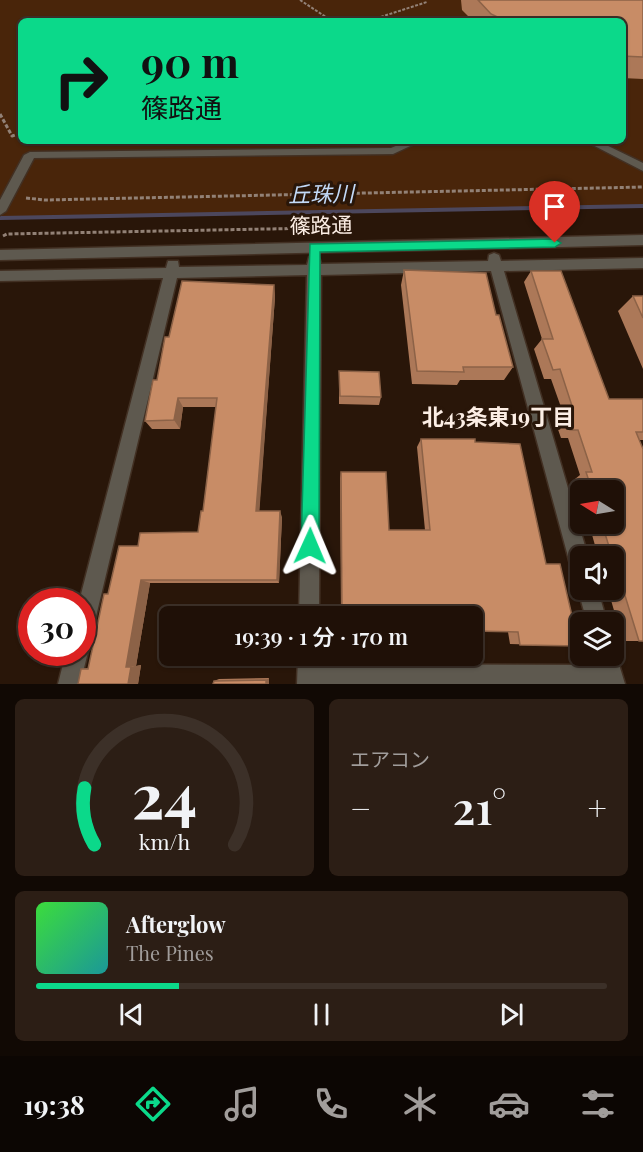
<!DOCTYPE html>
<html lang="ja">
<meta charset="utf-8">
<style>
body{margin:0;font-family:"Playfair Display","Noto Sans JP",serif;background:#2c1e15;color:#f1f3f6;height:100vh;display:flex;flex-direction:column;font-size:22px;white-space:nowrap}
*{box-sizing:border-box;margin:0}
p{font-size:20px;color:#a19d9b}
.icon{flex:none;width:33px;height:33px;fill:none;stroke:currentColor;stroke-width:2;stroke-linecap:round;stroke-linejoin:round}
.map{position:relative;height:684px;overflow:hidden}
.side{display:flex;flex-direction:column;gap:15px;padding:15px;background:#110904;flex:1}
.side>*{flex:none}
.top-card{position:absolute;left:18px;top:18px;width:608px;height:126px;border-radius:9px;box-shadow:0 2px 4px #0004,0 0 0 2px #3c3028;background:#0bd98a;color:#111;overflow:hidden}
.needle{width:39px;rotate:281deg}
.tools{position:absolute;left:570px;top:480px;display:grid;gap:12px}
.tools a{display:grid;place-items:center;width:54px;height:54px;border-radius:9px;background:#1f1007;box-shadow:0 2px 4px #0004,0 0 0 2px #3c3028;font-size:30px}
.speed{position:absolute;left:18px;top:588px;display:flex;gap:12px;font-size:30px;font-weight:700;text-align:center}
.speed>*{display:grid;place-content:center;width:78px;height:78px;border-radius:50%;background:#1f1007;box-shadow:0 2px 4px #0004,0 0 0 2px #3c3028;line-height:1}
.speed .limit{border:9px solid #d22;background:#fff;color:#111}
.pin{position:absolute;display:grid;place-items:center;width:51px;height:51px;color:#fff;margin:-62px -26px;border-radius:50% 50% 50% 0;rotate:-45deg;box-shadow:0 0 6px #0007}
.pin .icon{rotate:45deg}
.me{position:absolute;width:66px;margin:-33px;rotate:1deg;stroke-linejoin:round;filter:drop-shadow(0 0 4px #0008)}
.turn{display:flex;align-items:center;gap:21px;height:126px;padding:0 24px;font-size:27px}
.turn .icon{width:78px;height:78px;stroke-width:2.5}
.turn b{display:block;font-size:42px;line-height:51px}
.big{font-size:45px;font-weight:600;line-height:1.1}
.side .card{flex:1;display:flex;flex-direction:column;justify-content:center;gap:9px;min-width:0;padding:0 21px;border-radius:9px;background:#2c1e15}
.side .dial{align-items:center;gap:0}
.dial svg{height:156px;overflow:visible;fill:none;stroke:#3c3028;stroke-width:7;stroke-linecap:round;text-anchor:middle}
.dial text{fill:#f1f3f6;stroke:none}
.song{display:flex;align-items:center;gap:18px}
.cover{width:72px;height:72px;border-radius:9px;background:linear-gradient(135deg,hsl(120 70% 55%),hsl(180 70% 35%))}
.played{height:6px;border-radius:3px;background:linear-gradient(90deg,#0bd98a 25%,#3c3028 25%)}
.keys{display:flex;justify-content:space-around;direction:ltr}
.heat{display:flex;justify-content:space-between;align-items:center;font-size:33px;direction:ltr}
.side .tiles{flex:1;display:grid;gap:15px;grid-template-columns:1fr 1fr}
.card:last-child{grid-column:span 2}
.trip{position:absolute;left:159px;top:606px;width:324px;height:60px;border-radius:9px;background:#1f1007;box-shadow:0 2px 4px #0004,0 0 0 2px #3c3028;font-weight:600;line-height:60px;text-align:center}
.menu{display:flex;height:96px;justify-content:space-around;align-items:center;background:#0c0603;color:#a19d9b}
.menu .icon{width:42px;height:42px}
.menu .active{color:#0bd98a}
.menu b{font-size:27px;color:#f1f3f6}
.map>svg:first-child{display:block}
.green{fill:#49250a;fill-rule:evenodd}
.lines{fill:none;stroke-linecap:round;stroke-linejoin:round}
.stream{fill:#4c475d;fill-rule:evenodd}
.minor-casing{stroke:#423023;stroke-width:3}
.path-far1{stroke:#928176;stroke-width:2;stroke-dasharray:3 1.5;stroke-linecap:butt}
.path{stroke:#928176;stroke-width:3;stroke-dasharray:4 2;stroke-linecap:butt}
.minor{fill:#5e594f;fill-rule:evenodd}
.wall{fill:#ac7858}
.shaded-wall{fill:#8c6247}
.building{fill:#c88c66;stroke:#8c6247;stroke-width:1.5}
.route{fill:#0bd98a;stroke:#078d5a;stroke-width:1.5}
.labels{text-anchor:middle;stroke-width:6;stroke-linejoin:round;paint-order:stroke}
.street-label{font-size:21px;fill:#fceee5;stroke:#291609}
.water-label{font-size:22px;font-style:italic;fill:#c3daf8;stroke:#291609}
.neighbourhood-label{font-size:22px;font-weight:bold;fill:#fceee5;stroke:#291609}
</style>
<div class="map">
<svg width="643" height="684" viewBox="0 0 643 684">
<rect width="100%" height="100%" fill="#291609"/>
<path class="green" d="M 0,0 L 643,0 L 643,206 L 0,218 ZM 21,21 L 622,21 L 622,141 L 21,141 Z"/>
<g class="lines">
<path class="stream" d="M 643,204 L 643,208 L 0,220 L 0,216 Z"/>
<g class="minor-casing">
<path id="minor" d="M 407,141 L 421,141 L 393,154 L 34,158 L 6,211 L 0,215 L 0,200 L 24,155 L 30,152 L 391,148 Z
M 585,141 L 598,141 L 643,163 L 643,171 Z
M 643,235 L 643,245 L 0,260 L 0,250 Z
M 494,253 L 499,255 L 501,261 L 643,258 L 643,268 L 504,271 L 588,556 L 580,556 L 580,574 L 573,571 L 570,564 L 491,271 L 321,275 L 319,616 L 299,616 L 307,275 L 177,278 L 93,629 L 89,636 L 82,639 L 82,602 L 79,602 L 163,278 L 0,281 L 0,271 L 166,268 L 168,261 L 178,261 L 179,267 L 307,265 L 309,257 L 319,257 L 321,264 L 488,261 L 489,255 Z
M 580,584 L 580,590 L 598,590 L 607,622 L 587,622 L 578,590 Z
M 82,643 L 88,652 L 80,684 L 58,684 L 66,652 L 82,652 Z
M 614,648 L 625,684 L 297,684 L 298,656 L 320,656 L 320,664 L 598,665 L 595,656 L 614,656 Z"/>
</g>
<path class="path-far1" d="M 300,0 L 332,21
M 368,21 L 427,2"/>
<path class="path" d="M 0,114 L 12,136 L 21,133
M 26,198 L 45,200 L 643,187
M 3,236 L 7,234 L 318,228"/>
<use href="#minor" class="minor"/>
</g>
<path class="wall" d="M 461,0 L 643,0 L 643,79 L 622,78 L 622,21 L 473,21 L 462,10 Z
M 404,270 L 496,315 L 513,367 L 504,380 L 460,380 L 457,385 L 412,384 L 401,285 Z
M 531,271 L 609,399 L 643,399 L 643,440 L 639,440 L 643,641 L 623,641 L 608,590 L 614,590 L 614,556 L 598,556 L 589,524 L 614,524 L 614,490 L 580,490 L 580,496 L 575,479 L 580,475 L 568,438 L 561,438 L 554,418 L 562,410 L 551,379 L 544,379 L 534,349 L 542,339 L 524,282 Z
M 274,285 L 275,297 L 259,511 L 282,517 L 279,583 L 150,583 L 136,666 L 141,665 L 138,684 L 78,684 L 81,669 L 88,668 L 108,594 L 138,546 L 198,532 L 203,511 L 216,407 L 183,407 L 180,429 L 152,429 L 145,421 L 157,380 Z
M 633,296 L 643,296 L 643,369 L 618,311 Z
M 339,371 L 381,397 L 379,405 L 339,404 Z
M 421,439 L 475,442 L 546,564 L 579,646 L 510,644 L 508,632 L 472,631 L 472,616 L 341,616 L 340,478 L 341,472 L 389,530 L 425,530 L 417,447 Z
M 269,678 L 269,684 L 214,681 L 219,679 Z"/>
<path class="shaded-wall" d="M 274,285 L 275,297 L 259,517 L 256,511 Z
M 178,398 L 183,407 L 180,429 L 174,420 Z
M 280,511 L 282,517 L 279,583 L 277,580 Z
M 141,580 L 150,583 L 136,666 L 126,667 Z
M 141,665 L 138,684 L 128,684 L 131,667 Z
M 269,678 L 269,684 L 266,684 L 266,680 Z"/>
<path class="building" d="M 478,0 L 643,0 L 643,57 L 622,56 L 622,21 L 506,21 L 491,14 Z
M 404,270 L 486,273 L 496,315 L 499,315 L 513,367 L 463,367 L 464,372 L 417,371 Z
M 531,271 L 561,271 L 609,399 L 643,399 L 643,432 L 636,432 L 643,449 L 643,641 L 639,641 L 614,560 L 614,556 L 612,556 L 602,524 L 614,524 L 614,490 L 592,490 L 586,472 L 592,472 L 578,430 L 570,430 L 563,409 L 573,409 L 560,369 L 553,370 L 542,339 L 553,339 Z
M 182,281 L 274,285 L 256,511 L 280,511 L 277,580 L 141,580 L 126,667 L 131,667 L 128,684 L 78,684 L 81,669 L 88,669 L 104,594 L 108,594 L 119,546 L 138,546 L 140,533 L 198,532 L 201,511 L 203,511 L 217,398 L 178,398 L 174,420 L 145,421 L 153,380 L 157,380 L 165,337 L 169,337 Z
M 633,296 L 643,296 L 643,318 Z
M 339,371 L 379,372 L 381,397 L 340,396 Z
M 421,439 L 475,439 L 475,442 L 520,444 L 546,564 L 560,564 L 579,646 L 520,645 L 518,632 L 472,631 L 472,616 L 342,616 L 341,472 L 386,472 L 389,530 L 430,530 Z
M 266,680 L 266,684 L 213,684 L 214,681 Z"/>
<path class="route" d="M 555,239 L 561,243 L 555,247 L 320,252 L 319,546 L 316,552 L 310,554 L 304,552 L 301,546 L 310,244 Z"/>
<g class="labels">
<g class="street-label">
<text transform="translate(321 226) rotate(-1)" y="7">篠路通</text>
</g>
<g class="water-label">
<text transform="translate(321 194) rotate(-1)" y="8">丘珠川</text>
</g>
<g class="neighbourhood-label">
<text x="498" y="425">北43条東19丁目</text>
</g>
</g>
</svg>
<div class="tools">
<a><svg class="needle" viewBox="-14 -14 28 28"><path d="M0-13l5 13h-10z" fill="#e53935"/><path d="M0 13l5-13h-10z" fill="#a19d9b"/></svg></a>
<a><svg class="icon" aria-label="sound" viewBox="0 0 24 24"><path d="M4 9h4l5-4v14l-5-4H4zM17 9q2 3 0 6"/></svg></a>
<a><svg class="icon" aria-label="layers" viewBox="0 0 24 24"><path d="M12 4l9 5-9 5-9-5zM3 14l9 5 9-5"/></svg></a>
</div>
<div class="speed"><div class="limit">30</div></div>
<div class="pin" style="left:555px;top:243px;background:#d93025"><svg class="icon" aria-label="arrive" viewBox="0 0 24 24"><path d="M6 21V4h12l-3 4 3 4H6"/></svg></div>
<svg class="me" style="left:310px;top:546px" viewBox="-20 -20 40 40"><path d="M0-17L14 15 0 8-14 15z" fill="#0bd98a" stroke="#fff" stroke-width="4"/></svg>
<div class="trip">19:39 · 1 分 · 170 m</div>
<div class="top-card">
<div class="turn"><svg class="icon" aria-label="right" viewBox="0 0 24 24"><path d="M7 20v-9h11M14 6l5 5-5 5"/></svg><div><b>90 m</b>篠路通</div></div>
</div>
</div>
<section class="side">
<div class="tiles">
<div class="card dial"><svg viewBox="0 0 100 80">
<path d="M14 69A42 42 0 1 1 86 69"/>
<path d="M14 69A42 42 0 0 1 9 40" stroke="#0bd98a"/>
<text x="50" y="56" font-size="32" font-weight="700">24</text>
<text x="50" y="72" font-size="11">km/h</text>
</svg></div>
<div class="card"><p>エアコン</p>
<div class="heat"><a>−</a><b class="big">21°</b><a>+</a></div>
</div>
<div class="card">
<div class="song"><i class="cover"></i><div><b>Afterglow</b><p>The Pines</p></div></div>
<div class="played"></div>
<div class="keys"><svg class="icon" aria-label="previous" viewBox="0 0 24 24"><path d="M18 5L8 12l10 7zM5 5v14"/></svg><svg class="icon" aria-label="pause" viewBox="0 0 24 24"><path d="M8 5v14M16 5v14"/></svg><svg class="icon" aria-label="next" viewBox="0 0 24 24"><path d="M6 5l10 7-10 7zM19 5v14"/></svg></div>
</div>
</div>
</section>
<nav class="menu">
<b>19:38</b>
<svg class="icon active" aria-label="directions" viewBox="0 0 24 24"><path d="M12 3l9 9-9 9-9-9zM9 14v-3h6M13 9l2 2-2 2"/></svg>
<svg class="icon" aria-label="music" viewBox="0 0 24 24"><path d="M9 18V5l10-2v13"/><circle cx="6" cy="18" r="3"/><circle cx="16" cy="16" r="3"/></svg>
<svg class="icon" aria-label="phone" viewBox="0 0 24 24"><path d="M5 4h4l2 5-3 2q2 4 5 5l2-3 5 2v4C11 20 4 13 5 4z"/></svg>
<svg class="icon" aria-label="climate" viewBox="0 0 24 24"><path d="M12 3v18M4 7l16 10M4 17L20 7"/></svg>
<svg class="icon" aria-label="car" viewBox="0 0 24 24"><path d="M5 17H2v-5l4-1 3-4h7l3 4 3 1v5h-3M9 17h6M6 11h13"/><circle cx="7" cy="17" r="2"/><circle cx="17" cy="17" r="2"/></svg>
<svg class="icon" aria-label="filters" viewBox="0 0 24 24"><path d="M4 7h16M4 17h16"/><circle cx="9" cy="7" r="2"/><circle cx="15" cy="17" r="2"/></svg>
</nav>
